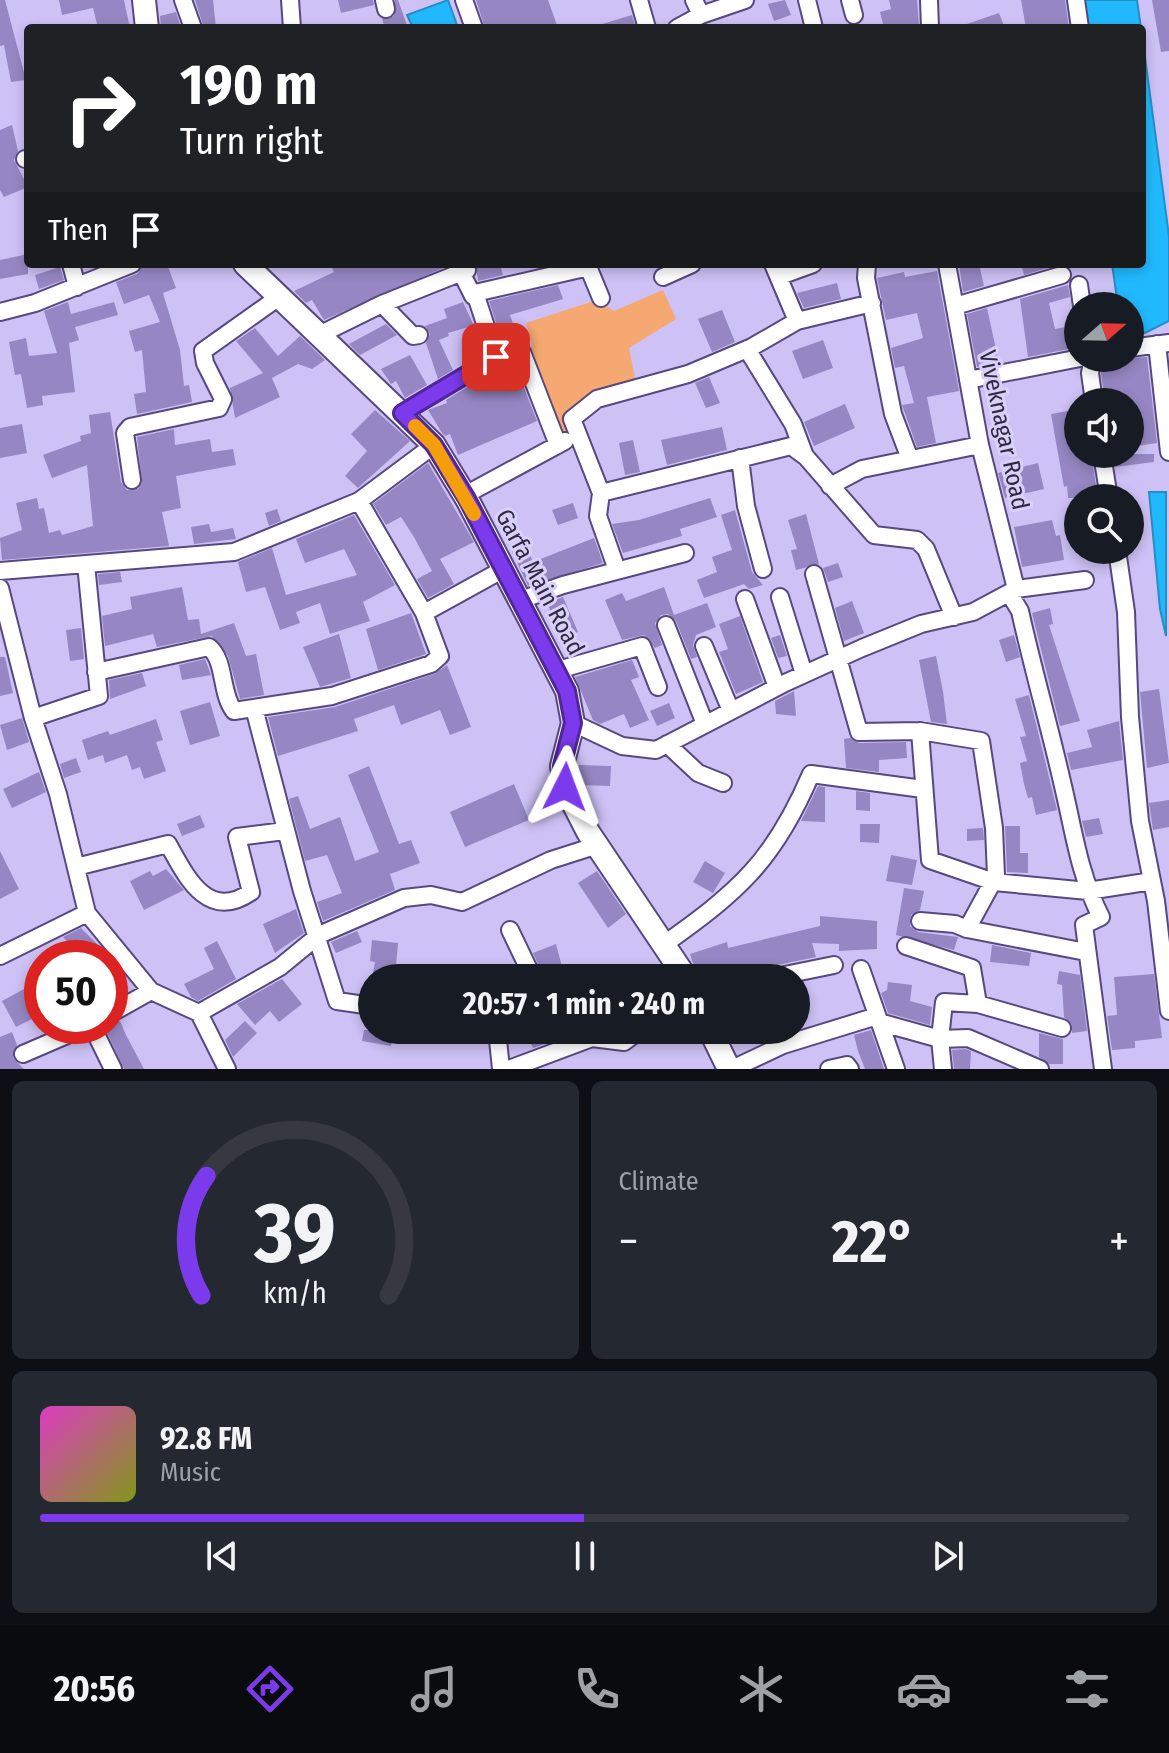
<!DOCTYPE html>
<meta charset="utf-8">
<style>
body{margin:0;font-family:"Fira Sans Condensed",sans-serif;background:#242831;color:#f1f3f6;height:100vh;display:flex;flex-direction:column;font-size:30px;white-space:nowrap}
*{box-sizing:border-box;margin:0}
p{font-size:26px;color:#9ea1a6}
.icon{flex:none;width:44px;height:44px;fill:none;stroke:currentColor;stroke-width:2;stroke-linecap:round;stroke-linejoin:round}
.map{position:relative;height:1069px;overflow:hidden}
.panel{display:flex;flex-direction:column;gap:12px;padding:12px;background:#0d0f14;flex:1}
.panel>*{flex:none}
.guide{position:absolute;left:24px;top:24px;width:1122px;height:244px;border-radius:8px;box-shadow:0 4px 12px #0003;background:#202124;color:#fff;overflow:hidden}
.needle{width:52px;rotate:70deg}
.fabs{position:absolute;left:1064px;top:292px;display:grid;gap:16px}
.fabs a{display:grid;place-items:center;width:80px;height:80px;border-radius:50%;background:#171b24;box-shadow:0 4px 12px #0003;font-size:40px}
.speed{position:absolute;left:24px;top:940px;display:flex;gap:16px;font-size:40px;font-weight:700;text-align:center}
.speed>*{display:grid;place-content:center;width:104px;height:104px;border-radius:50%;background:#171b24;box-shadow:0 4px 12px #0003;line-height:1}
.speed .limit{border:12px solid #d22;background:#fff;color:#111}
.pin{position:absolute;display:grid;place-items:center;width:68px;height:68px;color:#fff;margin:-34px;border-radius:16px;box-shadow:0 4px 12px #0006}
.me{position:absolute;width:88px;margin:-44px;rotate:3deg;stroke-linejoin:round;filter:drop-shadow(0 0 6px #0008)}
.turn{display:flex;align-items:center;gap:28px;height:168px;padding:0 24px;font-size:36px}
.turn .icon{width:104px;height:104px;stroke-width:2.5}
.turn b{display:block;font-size:56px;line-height:68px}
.then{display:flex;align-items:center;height:76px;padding:0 24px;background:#0003;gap:16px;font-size:30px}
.big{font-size:60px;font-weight:700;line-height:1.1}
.panel .card{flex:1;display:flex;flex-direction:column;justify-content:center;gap:12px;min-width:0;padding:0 28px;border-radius:12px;background:#242831}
.panel .dial{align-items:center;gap:0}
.dial svg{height:208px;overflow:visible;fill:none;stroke:#363941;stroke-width:7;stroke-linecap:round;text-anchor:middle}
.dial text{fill:#f1f3f6;stroke:none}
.song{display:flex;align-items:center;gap:24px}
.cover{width:96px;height:96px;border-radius:12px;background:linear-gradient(135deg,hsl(310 70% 55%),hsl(70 70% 35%))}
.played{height:8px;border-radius:4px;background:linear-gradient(90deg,#7c3aed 50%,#363941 50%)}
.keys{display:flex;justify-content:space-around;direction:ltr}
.heat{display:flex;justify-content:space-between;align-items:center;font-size:44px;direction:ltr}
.panel .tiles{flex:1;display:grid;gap:12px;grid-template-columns:1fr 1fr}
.card:last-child{grid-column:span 2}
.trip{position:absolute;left:358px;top:964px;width:452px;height:80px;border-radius:40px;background:#171b24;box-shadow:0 4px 12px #0003;font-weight:700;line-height:80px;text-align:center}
.tab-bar{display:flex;height:128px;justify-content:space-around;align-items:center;background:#090b0e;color:#9ea1a6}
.tab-bar .icon{width:56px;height:56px}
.tab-bar .selected{color:#7c3aed}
.tab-bar b{font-size:36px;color:#f1f3f6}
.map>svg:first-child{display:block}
.green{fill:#f5a872}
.water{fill:#21b9fd;stroke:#258ec5;stroke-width:2}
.building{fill:#9687c4}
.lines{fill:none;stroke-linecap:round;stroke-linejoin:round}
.street-casing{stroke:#584880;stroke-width:20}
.secondary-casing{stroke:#584880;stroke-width:26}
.street{stroke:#fff;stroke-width:16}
.secondary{stroke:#fff;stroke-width:22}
.route-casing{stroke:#51269a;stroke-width:20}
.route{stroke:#7c3aed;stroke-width:14}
.slow{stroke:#f59e0b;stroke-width:14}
.labels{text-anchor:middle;stroke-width:6;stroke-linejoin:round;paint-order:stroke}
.street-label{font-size:24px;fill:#2e2841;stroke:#d9d0f8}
</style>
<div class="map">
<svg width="1169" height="1069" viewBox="0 0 1169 1069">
<rect width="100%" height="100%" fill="#cdc1f5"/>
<path class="green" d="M 663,290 L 676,319 L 629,348 L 636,383 L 595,397 L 574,432 L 561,439 L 527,355 L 532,345 L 526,323 L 597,300 L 614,311 Z"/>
<path class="water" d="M 448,0 L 458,28 L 413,28 L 407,15 Z
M 1075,0 L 1137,0 L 1141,28 L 1078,28 Z
M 1142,35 L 1169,236 L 1169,321 L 1143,334 L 1130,334 L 1130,306 L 1118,306 L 1112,264 L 1142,264 Z
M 1149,492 L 1166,492 L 1166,636 L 1160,609 Z"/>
<path class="building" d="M 0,0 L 5,0 L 26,80 L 11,82 L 4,45 L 0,46 Z
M 59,0 L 124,0 L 130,28 L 98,28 L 93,8 L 62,15 Z
M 195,0 L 213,0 L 216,28 L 204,28 Z
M 338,0 L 373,0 L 374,5 L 341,13 Z
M 395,0 L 398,0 L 408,28 L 385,28 L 382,19 L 394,16 Z
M 476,0 L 548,0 L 558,28 L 485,28 Z
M 785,0 L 791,15 L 774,21 L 768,4 Z
M 889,0 L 917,0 L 919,25 L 884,28 L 880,12 L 891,9 Z
M 1021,0 L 1065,0 L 1069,28 L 1026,28 Z
M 1152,0 L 1169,0 L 1169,51 L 1161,52 Z
M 176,12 L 181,28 L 161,28 L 160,16 Z
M 999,13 L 1005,28 L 962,28 L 961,26 Z
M 632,15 L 636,28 L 599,28 L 599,25 Z
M 12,125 L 18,151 L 14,160 L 28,187 L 4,197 L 0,190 L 0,130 Z
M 28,254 L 28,274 L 0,279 L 0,260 Z
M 143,264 L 167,264 L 176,288 L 163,293 L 180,350 L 184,386 L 189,385 L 192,402 L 137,414 L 134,394 L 146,392 L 142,350 L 135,352 L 129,331 L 160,322 L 149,295 L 124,304 L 116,282 L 137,274 Z
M 330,264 L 452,264 L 324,320 L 312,300 L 306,303 L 294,291 L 334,272 Z
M 476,264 L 500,264 L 503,275 L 478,281 Z
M 959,264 L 979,264 L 984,286 L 963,292 Z
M 1021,264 L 1051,264 L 1051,267 L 1024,275 Z
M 60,267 L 64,280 L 39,289 L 35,275 Z
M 937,271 L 959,391 L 927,397 L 936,443 L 917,447 L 902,405 L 914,403 L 904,366 L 895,368 L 891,348 L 923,338 L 917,313 L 886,320 L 877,278 L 904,272 L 905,277 Z
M 837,283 L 841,299 L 804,308 L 797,293 Z
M 558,285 L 563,299 L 510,315 L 519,341 L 503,344 L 489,301 Z
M 1068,285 L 1070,297 L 1049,303 L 1055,329 L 1066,327 L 1069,349 L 1028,357 L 1020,299 Z
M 68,302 L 71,314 L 114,302 L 118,315 L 75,327 L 79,340 L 69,343 L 75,392 L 42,396 L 43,405 L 27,408 L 21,374 L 15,375 L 9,342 L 26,338 L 29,356 L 57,353 L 44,311 Z
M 463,302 L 475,328 L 472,326 L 448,333 L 449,336 L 439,340 L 453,370 L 438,379 L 426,343 L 430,334 L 425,326 L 447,318 L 444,309 Z
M 987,308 L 999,363 L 977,367 L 967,314 Z
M 722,310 L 735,342 L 712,352 L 698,319 Z
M 386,324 L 397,335 L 360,355 L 349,344 Z
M 255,328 L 278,356 L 300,336 L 325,360 L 312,369 L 298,364 L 272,378 L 280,397 L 235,418 L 230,388 L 263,373 L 236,341 Z
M 823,340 L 833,368 L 803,379 L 792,351 Z
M 410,355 L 427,385 L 405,398 L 396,381 L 391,384 L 381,369 Z
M 1147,357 L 1157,443 L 1130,447 L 1130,402 L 1105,402 L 1101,373 L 1104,360 Z
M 515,365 L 537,421 L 458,455 L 450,434 L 445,436 L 442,433 L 428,410 L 447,403 L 446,400 L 500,367 Z
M 709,377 L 720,403 L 706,408 L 695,383 Z
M 845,404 L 855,428 L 814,446 L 804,422 Z
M 1078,409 L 1078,454 L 1091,454 L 1098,498 L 1068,498 L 1067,486 L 1064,487 L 1051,414 Z
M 375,410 L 410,441 L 358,488 L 345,476 L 367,451 L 351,434 Z
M 110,412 L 121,482 L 127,490 L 138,489 L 142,483 L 137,437 L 174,429 L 175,445 L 210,439 L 212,452 L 233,449 L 236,465 L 176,476 L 181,508 L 162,512 L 169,546 L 2,560 L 0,538 L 22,530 L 16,503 L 37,498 L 39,509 L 44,508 L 49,533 L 60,530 L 62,535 L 93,526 L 87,465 L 52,478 L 43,455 L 81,441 L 80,436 L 91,433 L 89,415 Z
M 22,424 L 27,453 L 0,458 L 0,428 Z
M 722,427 L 727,450 L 667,465 L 661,440 Z
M 633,440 L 640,472 L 625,475 L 619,443 Z
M 1113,454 L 1154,454 L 1154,462 L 1115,467 Z
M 428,463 L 474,542 L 440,559 L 454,584 L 428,598 L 417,579 L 432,571 L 414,537 L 401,517 L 386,525 L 373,504 Z
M 1038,463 L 1044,489 L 1005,498 L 998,473 Z
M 710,498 L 717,517 L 680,529 L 682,536 L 623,553 L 612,524 L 639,520 Z
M 573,503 L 578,518 L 558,525 L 552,510 Z
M 277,509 L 281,521 L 269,526 L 265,513 Z
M 735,510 L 752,572 L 763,585 L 749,589 L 744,584 L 704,598 L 697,580 L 717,572 L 712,557 L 732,550 L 721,515 Z
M 806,514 L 819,564 L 796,570 L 791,550 L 797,549 L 788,520 Z
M 354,515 L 395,585 L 363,602 L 370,621 L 330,634 L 320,603 L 296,612 L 300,623 L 280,630 L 265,587 L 246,592 L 238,562 L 272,548 L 286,595 L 357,575 L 344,549 L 305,563 L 296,539 Z
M 1052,520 L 1056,536 L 1060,535 L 1064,560 L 1022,567 L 1014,527 Z
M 209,524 L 211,532 L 233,528 L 236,539 L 194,544 L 191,527 Z
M 594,538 L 603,563 L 528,586 L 509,545 L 524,539 L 533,562 Z
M 838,563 L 843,577 L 828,582 L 823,568 Z
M 120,572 L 122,582 L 99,585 L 98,574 Z
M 182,587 L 188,620 L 199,619 L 201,634 L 234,623 L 246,656 L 256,654 L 264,695 L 240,699 L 228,656 L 212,636 L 157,647 L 153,634 L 105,646 L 102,616 L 132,609 L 130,597 Z
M 664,587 L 674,615 L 707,603 L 716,627 L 696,635 L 693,645 L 697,657 L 691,659 L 676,621 L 668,614 L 661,615 L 655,623 L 662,645 L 655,648 L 644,635 L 622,640 L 605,600 L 622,593 L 626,601 Z
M 563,597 L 578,632 L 563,638 L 547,603 Z
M 852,601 L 864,633 L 844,641 L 835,608 Z
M 1050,608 L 1053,624 L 1049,625 L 1080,721 L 1060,726 L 1032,613 Z
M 411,613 L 426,654 L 378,670 L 366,629 Z
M 740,616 L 763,682 L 736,694 L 719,652 L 728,649 L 719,624 Z
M 81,628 L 84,659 L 70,661 L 66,630 Z
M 339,634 L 351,678 L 320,687 L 303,647 Z
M 780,635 L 787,656 L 778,658 L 771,638 Z
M 1014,635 L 1020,657 L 1006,662 L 999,640 Z
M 936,656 L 943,692 L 947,724 L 931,722 L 919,660 Z
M 0,657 L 5,657 L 13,693 L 0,696 Z
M 205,659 L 211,675 L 182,680 L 179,665 Z
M 632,660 L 639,677 L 631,680 L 649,720 L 630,728 L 624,714 L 600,724 L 593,720 L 575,677 Z
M 447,665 L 471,727 L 450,735 L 440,710 L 401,725 L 394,705 L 354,719 L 358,731 L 278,756 L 268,717 L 335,707 L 434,674 Z
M 142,673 L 146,686 L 110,699 L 109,680 Z
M 1159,689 L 1169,763 L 1147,768 L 1140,692 Z
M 794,691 L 796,716 L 776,714 L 775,701 Z
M 1029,695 L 1057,810 L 1036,815 L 1032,797 L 1028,798 L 1024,784 L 1020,763 L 1027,761 L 1020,737 L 1026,736 L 1015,699 Z
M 210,702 L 220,736 L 190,745 L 180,711 Z
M 669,703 L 675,718 L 657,726 L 650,711 Z
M 22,718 L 29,742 L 7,750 L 0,725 Z
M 156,719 L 163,740 L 156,742 L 166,771 L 144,779 L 140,767 L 132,770 L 127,755 L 105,763 L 103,755 L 88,760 L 82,740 L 108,731 L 110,735 Z
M 1119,721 L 1123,760 L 1071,770 L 1067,753 L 1092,747 L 1087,730 Z
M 850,738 L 859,743 L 906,742 L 907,758 L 879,760 L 879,772 L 846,768 L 844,739 Z
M 76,758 L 81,772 L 64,778 L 60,764 Z
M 579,765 L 611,766 L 610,786 L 580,785 Z
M 369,766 L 399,844 L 411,840 L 420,863 L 390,874 L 395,890 L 323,921 L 317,902 L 342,893 L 327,855 L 305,861 L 289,799 L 298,796 L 310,829 L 340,817 L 355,861 L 379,852 L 348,775 Z
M 39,772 L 46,792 L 12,808 L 3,789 Z
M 514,784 L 529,820 L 465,847 L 450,812 Z
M 818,786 L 825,787 L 825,822 L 801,821 Z
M 856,791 L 870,793 L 870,811 L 856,810 Z
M 1169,800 L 1169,827 L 1153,830 L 1149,803 Z
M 200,815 L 205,827 L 182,836 L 177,824 Z
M 1099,818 L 1103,834 L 1086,837 L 1082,821 Z
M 860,824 L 880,824 L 879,843 L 860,842 Z
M 1005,826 L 1020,826 L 1020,853 L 1028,853 L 1028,873 L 1007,872 Z
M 983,828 L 984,840 L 967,841 L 967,829 Z
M 0,851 L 19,889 L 0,899 Z
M 891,855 L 917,860 L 912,885 L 886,881 Z
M 705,861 L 725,873 L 713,893 L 693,882 Z
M 166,869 L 184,890 L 144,910 L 130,881 L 150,871 L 153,876 Z
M 597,871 L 626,914 L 608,928 L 578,883 Z
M 904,888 L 924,891 L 920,910 L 911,915 L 910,926 L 918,932 L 958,937 L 954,950 L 896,935 Z
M 296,909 L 304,933 L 275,953 L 263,924 Z
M 820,916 L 877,921 L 877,949 L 839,951 L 839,944 L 812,943 L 816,957 L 768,967 L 741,978 L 700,978 L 693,963 L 690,954 L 727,942 L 728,948 L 820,926 Z
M 81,928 L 98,945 L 104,958 L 83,958 L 63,937 Z
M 357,931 L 362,942 L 336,953 L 331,942 Z
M 372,940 L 398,943 L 395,978 L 372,978 L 375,962 L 370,961 Z
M 217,941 L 236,979 L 198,1001 L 191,997 L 184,984 L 214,969 L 204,948 Z
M 556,944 L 565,978 L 544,978 L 533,953 Z
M 992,945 L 1031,953 L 1029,966 L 990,962 Z
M 110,962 L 124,994 L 110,1001 Z
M 1059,971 L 1080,975 L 1087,1031 L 1072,1033 L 1072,1025 L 1064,1017 L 1062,985 L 1057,984 Z
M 1154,974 L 1162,1038 L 1135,1041 L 1135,1048 L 1112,1050 L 1107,1016 L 1117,1015 L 1114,977 Z
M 282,979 L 302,1004 L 279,1022 L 270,1011 L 255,1025 L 237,1004 Z
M 888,982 L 912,985 L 910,1001 L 932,1007 L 930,1025 L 888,1013 L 881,993 L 887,990 Z
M 26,988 L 40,1015 L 16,1027 L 2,1001 Z
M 120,1021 L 126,1035 L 144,1069 L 124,1069 L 104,1026 Z
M 245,1021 L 257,1033 L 233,1057 L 225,1040 Z
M 364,1030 L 394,1030 L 391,1046 L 362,1041 Z
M 525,1030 L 546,1030 L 550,1042 L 533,1048 Z
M 871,1030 L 884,1069 L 865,1069 L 858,1051 L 854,1035 Z
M 12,1032 L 17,1045 L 13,1058 L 24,1069 L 0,1069 L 0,1037 Z
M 1039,1033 L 1063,1039 L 1063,1064 L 1049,1064 L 1039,1057 Z
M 966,1049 L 971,1051 L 970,1069 L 954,1069 L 952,1050 Z"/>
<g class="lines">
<g class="street-casing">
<path id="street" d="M 183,0 L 193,28
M 290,0 L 292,28
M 384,0 L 386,9
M 464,0 L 474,28
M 639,0 L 647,28
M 694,0 L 701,15
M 807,0 L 814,28
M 850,0 L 854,15
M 929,0 L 930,28
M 1076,0 L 1080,28
M 677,28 L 701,15 L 745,0
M 25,159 L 28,159
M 71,264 L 77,287
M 587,264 L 601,298
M 773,264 L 797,321
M 867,264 L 866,278 L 893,414 L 910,459
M 462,274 L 473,296 L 475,293 L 496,357
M 780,276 L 813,264
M 663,277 L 692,264
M 1079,285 L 1082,306
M 475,293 L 589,267
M 382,304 L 413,336 L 419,335
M 955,306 L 1062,275
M 0,312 L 35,303 L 132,264
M 319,335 L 382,304 L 467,270
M 1157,344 L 1169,452
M 1130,348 L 1169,343
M 747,349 L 793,424 L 805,456
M 1093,358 L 1090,373 L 1094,402
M 968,380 L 1080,358
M 402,413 L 496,357 L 522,352 L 558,445
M 1102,454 L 1109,498
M 740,458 L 746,506 L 763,569
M 132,480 L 125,433 L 130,427 L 219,408 L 223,399 L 205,363 L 203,351 L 279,297
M 830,486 L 862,469 L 980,445
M 601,493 L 791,446 L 806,457 L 874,535 L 917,540 L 926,549 L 954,617
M 465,495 L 565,441
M 359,501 L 424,613
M 1117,550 L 1126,612 L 1130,717 L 1140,821 L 1156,901 L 1169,1011
M 86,564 L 234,552 L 359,501 L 434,445
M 617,570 L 598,516 L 601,493 L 572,419 L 597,399 L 688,374 L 752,347 L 797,321 L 872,303
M 0,571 L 86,564 L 99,696 L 33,718
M 814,574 L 859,732 L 920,731 L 981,741 L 994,828 L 996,876 L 967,929 L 1086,952
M 0,588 L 33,718 L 58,794 L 87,913 L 151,991 L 199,1013
M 1016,589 L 1085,580
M 1009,593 L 1020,611 C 1033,670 1050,728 1063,786 C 1074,832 1079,874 1101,917 L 1084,925 L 1103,1069
M 780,597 L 804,674
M 745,599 L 777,687
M 518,601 L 563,585 L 685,553
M 666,625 L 705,724
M 704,646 L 731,711
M 558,670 L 642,646 L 658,687
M 96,672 L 209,647 C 226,661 220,693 234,711 L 332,696 L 431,664 L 440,656 L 424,613 L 502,570
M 254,708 L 302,891 L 337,1001 L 372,1006
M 573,723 L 622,746 L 656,750 L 785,683 L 862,648 L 921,624 L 973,612 L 1016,589 L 980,445 L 947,264
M 920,731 L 930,860 L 994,882 L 1088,891 L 1152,881
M 667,744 L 698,773 L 723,783
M 76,867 L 168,844 C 186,876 207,922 251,892 L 237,837 L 285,831
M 920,921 L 955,924 L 967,929
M 510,930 L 533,978
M 663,945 C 738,892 774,861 811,774 L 923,789
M 906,946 L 972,968 L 978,1004
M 0,956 L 87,913
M 861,969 L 896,1069
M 770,978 L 834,965
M 110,1014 L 151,991
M 879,1022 L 940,1039 L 968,1038 L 1040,1069
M 92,1026 L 113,1069
M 497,1030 L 501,1069
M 557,1030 L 564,1047
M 23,1054 L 88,1026
M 227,1069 L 199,1013 L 280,967 L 319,935 L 404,898 L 431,895 L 462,902 L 551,860 L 598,845
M 509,1069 L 592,1038 L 624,1042 L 640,1030
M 732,1069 L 783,1045 L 877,1016
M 829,1069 L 847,1065 L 850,1069
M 943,1069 L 940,1039 L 944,1002 L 978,1004 L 1062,1028"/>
</g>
<g class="secondary-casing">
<path id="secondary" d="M 144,0 L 147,28
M 245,264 L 434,445 L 467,499 L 567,691 L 573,723 L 562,766 L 565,787 L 588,832 L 686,978
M 710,1030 L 729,1069"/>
</g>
<use href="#street" class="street"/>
<use href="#secondary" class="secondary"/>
</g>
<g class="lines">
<g class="route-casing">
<path id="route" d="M 496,357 L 402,413 L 434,445 L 467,499 L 567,691 L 573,723 L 562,766 L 565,787"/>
</g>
<use href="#route" class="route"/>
<path class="slow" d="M 415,426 L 434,445 L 474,514"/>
</g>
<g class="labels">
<g class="street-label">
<text transform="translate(1004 430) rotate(78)" y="8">Viveknagar Road</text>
<text transform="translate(540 582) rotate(62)" y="8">Garfa Main Road</text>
</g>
</g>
</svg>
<div class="fabs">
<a><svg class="needle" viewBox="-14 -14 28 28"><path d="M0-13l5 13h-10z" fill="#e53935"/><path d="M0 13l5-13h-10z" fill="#9ea1a6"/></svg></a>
<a><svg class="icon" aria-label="sound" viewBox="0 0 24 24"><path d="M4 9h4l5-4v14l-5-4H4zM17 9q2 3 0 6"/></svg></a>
<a><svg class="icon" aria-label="search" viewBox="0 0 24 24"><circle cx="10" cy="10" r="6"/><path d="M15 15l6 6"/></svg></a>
</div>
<div class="speed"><div class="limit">50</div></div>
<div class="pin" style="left:496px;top:357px;background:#d93025"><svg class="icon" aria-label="arrive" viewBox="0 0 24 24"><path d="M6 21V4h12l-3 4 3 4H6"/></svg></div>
<svg class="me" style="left:565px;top:787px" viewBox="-20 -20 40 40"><path d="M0-17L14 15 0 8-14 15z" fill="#7c3aed" stroke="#fff" stroke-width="4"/></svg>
<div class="trip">20:57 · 1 min · 240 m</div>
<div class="guide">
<div class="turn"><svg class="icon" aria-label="right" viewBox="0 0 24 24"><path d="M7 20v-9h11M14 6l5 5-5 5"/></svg><div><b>190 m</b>Turn right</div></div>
<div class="then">Then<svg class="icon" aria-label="arrive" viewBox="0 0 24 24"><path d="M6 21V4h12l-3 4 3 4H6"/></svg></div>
</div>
</div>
<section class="panel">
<div class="tiles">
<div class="card dial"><svg viewBox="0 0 100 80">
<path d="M14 69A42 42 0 1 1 86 69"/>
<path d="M14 69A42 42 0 0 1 16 23" stroke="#7c3aed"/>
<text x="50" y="56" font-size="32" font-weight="700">39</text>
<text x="50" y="72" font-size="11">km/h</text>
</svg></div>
<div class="card"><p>Climate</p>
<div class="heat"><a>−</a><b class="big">22°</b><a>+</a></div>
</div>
<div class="card">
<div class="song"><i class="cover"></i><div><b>92.8 FM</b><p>Music</p></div></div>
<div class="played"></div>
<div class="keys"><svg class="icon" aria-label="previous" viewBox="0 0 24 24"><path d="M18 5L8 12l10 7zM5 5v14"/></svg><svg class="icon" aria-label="pause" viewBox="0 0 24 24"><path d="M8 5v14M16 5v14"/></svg><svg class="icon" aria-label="next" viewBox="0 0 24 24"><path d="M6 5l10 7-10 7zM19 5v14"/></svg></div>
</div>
</div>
</section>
<nav class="tab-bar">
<b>20:56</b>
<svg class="icon selected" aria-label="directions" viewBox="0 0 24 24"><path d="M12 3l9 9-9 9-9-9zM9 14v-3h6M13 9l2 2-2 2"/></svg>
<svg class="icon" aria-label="music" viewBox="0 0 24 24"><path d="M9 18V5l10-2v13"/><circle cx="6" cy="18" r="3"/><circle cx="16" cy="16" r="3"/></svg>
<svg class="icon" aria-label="phone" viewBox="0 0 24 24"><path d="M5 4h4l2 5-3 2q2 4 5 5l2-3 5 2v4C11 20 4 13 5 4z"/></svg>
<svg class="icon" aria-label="climate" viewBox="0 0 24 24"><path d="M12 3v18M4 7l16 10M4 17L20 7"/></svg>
<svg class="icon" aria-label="car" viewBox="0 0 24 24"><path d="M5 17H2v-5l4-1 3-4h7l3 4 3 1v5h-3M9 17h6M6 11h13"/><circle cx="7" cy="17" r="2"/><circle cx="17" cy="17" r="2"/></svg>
<svg class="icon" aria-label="filters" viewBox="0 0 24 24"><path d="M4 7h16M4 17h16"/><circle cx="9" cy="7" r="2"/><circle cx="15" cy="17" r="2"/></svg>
</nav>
